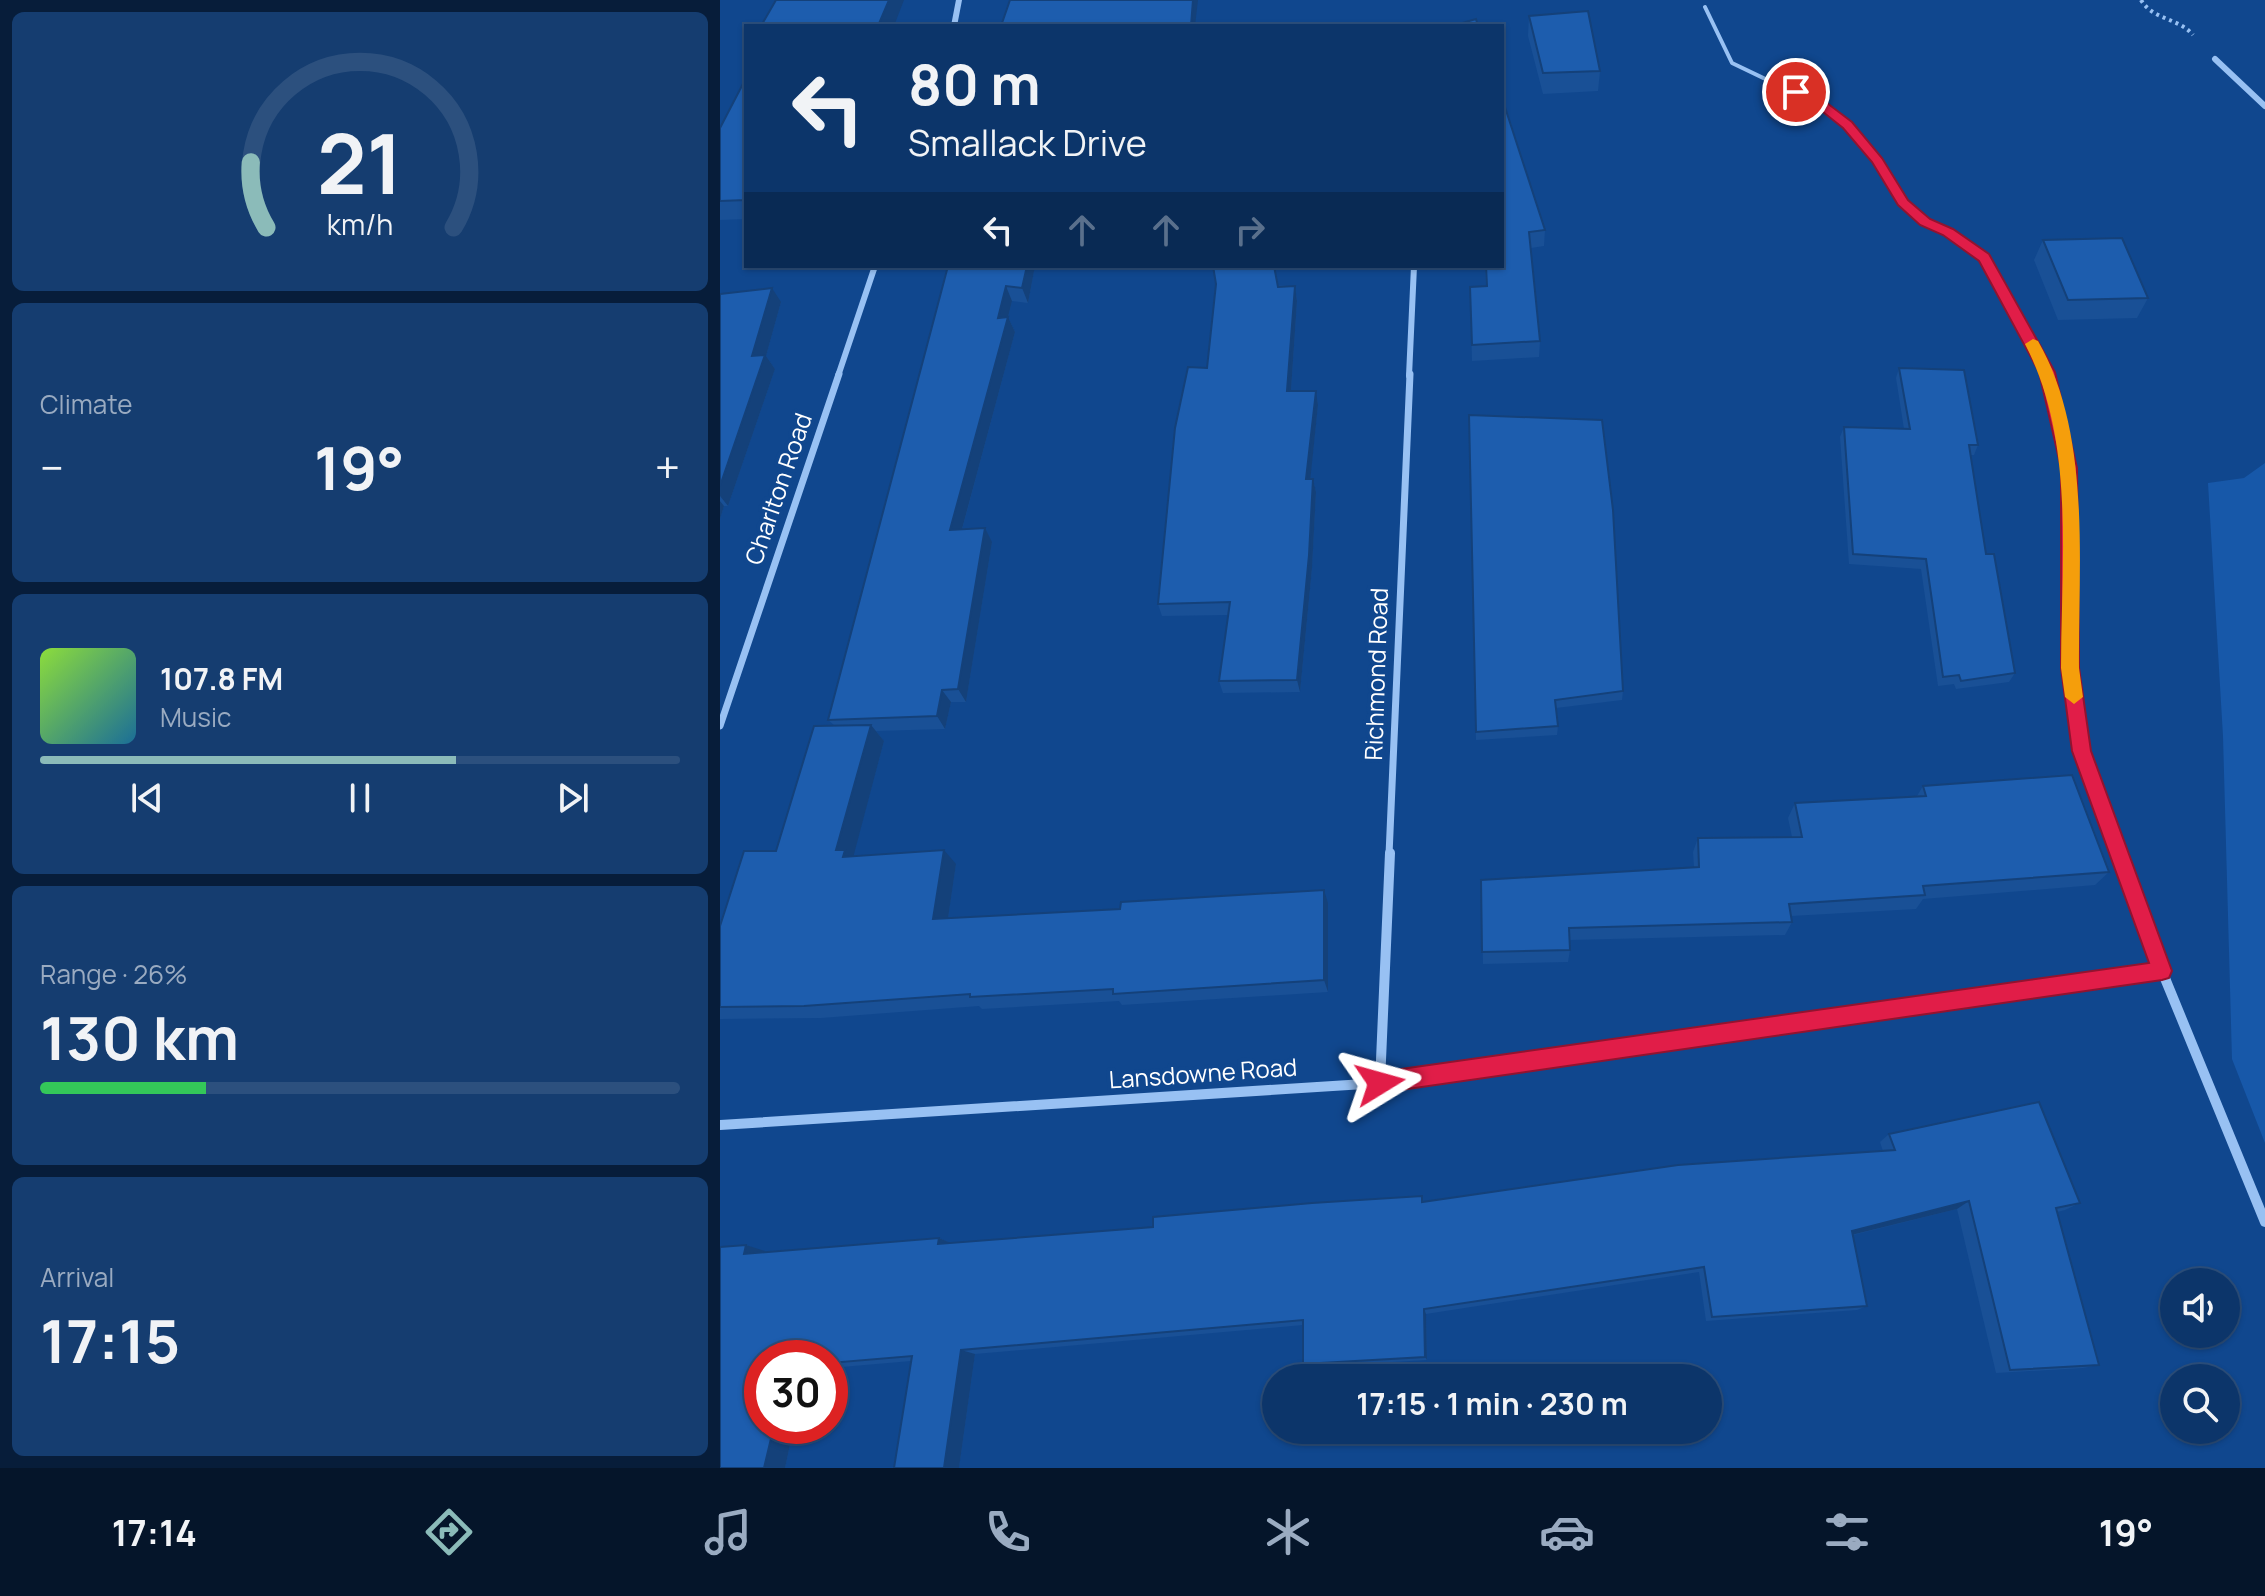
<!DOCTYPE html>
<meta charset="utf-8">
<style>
body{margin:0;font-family:Manrope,sans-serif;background:#153d70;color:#f1f3f6;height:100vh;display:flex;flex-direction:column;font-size:30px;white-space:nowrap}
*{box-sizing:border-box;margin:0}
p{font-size:26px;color:#9aabc1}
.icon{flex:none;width:44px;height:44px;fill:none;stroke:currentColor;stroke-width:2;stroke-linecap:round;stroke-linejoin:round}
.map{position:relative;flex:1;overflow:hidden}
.panel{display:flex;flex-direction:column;gap:12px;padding:12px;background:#071d3a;width:720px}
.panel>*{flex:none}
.guide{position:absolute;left:24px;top:24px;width:760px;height:244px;border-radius:0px;box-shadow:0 2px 6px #0004,0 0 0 2px #2c507e;background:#0c356a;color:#f1f3f6;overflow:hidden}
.tools{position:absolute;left:1440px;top:1268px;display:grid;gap:16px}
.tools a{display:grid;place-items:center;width:80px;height:80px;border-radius:50%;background:#0c356a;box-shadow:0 2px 6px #0004,0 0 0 2px #2c507e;font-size:40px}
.speed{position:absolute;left:24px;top:1340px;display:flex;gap:16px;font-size:40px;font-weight:700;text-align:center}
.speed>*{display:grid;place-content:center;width:104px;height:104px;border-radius:50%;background:#0c356a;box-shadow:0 2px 6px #0004,0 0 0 2px #2c507e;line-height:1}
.speed .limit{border:12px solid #d22;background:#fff;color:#111}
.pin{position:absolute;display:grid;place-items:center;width:68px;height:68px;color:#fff;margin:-34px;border:4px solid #fff;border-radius:50%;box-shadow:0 2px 8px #0007}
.me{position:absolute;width:88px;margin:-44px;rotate:82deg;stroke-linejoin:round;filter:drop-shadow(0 0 6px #0008)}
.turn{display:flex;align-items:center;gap:28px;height:168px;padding:0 32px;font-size:36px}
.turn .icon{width:104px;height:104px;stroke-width:2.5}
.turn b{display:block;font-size:56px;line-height:68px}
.lanes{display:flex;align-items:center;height:76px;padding:0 32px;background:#0003;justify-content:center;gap:40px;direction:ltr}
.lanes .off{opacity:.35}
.big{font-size:60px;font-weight:700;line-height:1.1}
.panel .card{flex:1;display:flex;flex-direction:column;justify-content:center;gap:12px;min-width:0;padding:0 28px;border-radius:12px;background:#153d70}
.panel .dial{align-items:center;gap:0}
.dial svg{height:208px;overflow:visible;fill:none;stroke:#2c507e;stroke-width:7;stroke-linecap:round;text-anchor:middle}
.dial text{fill:#f1f3f6;stroke:none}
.song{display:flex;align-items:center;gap:24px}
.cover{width:96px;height:96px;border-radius:12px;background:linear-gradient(135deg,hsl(90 70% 55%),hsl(200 70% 35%))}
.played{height:8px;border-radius:4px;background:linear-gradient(90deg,#8bbbb9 65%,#2c507e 65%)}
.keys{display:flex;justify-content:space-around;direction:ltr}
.heat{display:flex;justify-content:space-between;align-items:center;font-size:44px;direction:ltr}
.charge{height:12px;border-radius:6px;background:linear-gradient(90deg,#34c759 26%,#2c507e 0)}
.trip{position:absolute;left:542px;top:1364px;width:460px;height:80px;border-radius:40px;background:#0c356a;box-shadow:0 2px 6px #0004,0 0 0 2px #2c507e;font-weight:700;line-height:80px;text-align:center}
.dock{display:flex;height:128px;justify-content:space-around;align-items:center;background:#05152a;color:#9aabc1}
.dock .icon{width:56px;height:56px}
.dock .selected{color:#8bbbb9}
.dock b{font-size:36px;color:#f1f3f6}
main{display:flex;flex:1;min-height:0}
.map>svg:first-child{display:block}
.green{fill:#1758a9}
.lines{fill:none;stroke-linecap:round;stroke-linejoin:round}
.path{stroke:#98c1f3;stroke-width:4;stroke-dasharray:3 4;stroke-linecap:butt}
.service-far1{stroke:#98c1f3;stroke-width:4}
.service{stroke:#98c1f3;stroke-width:6}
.minor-far2{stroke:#98c1f3;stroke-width:6}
.minor-far1{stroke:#98c1f3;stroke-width:7}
.minor{stroke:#98c1f3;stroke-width:10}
.wall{fill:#195096}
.shaded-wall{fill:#14417a}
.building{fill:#1d5dae;stroke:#14417a;stroke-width:2}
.route{fill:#e11d48;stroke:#92132f;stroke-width:2}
.slow{fill:#f59e0b}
.labels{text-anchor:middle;stroke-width:8;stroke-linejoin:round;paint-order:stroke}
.street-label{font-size:24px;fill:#fff;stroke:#10478e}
</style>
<main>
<section class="panel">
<div class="card dial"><svg viewBox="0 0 100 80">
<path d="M14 69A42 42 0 1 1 86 69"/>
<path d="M14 69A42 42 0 0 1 8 44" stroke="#8bbbb9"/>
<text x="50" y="56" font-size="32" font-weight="700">21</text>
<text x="50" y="72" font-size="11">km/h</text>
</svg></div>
<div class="card"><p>Climate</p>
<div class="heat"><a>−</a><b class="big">19°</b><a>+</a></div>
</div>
<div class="card">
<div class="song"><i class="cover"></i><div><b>107.8 FM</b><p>Music</p></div></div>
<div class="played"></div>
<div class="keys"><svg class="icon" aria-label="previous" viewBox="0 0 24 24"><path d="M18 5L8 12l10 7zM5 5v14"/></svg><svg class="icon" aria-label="pause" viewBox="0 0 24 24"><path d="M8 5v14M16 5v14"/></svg><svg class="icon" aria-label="next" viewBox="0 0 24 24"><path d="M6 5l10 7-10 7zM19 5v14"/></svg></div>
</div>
<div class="card"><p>Range · 26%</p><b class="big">130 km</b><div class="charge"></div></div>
<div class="card"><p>Arrival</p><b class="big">17:15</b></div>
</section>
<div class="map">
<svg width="1545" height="1468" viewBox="0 0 1545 1468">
<rect width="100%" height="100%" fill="#10478e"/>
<path class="green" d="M 1545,463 L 1545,1143 L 1512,1059 L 1503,736 L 1488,483 L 1524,478 Z"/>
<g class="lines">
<path class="path" d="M 1421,0 C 1433,20 1459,18 1473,35"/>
<path class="service-far1" d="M 985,7 L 1012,63 L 1102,106 L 1128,125 L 1158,160 L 1183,202 L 1205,222 L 1228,232 L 1264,258 L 1328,376"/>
<path class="service" d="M 1327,374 L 1349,468"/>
<path class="minor-far2" d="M 234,26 L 239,0
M 1495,59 L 1545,106
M 118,376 L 155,266
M 689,376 L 694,266"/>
<path class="minor-far1" d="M 1349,468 L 1350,668 L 1362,751 L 1400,855
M 0,726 L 119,374
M 669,855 L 690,374"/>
<path class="minor" d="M 1399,853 L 1442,971 L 1545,1222
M 660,1083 L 670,853
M 0,1125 L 660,1083 L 1442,971"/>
</g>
<path class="wall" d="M 809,16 L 880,71 L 878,91 L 823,94 L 808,36 Z
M 26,78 L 26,219 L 0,220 L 0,128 Z
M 782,98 L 825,230 L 824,246 L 811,248 L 820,341 L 819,357 L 752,361 L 750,287 L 766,286 L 765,266 L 782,266 Z
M 1323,240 L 1428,298 L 1417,318 L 1338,320 L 1314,260 Z
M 228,266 L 315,266 L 308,303 L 292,301 L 288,317 L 295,332 L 242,530 L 272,542 L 246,702 L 231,702 L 225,729 L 156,731 L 164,741 L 133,856 L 236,864 L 228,918 L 608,903 L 608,992 L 402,1005 L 399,1001 L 262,1009 L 259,1006 L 101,1018 L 0,1019 L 0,926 L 56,851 L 114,725 L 108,720 Z
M 496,284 L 575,286 L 577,301 L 571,391 L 596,391 L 598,405 L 590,479 L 593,479 L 596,492 L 592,568 L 580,692 L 503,693 L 499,681 L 508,615 L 442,616 L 438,604 L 487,368 Z
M 0,294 L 61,302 L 46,356 L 55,369 L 8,506 L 4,506 L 0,519 Z
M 1179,368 L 1258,445 L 1254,455 L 1251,455 L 1266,554 L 1295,673 L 1289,682 L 1236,689 L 1234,684 L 1218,686 L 1201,569 L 1129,564 L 1120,437 L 1124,427 L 1184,429 L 1176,378 Z
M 749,415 L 903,691 L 902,700 L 836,708 L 838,726 L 837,735 L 756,740 Z
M 1203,786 L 1389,872 L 1375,885 L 1203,899 L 1196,909 L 1071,916 L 1072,922 L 1065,935 L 849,940 L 850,950 L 848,962 L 763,964 L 761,880 L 974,867 L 973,852 L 978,838 L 1072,837 L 1068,818 L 1075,803 L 1197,796 Z
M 1169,1134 L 1360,1203 L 1345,1210 L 1337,1212 L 1379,1365 L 1363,1368 L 1276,1373 L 1237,1209 L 1133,1235 L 1147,1306 L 1137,1310 L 986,1321 L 979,1272 L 706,1314 L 707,1360 L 588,1367 L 583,1364 L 583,1325 L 255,1354 L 239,1468 L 174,1468 L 191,1361 L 110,1368 L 110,1358 L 42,1358 L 74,1426 L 65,1468 L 0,1468 L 26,1245 L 45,1252 L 219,1238 L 230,1243 L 433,1227 L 703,1202 L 1163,1151 L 1160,1142 Z"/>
<path class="shaded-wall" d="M 169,0 L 184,0 L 174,26 L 158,26 Z
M 473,0 L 478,0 L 475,26 L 471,26 Z
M 307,266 L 315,266 L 308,303 L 302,288 Z
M 286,286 L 292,301 L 288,317 L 295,332 L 238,544 L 230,530 Z
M 575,286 L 577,301 L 570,405 L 567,391 Z
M 52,288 L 61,302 L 46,356 L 55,369 L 8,506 L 0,496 L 0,486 L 32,356 Z
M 596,391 L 598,405 L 589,492 L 586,479 Z
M 593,479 L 596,492 L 592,568 L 580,692 L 577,680 Z
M 0,501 L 4,506 L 0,519 Z
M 265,528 L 272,542 L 246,702 L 238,689 Z
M 222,690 L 231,702 L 225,729 L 217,716 Z
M 151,725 L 164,741 L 133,858 L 137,871 L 116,850 Z
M 224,850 L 236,864 L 226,932 L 213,919 Z
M 604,890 L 608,903 L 608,992 L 604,980 Z
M 1249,1201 L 1237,1209 L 1123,1237 L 1132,1231 Z
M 219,1238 L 233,1244 L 218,1244 Z
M 26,1245 L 45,1251 L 43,1260 L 24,1254 Z
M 704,1309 L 706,1314 L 707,1360 L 705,1357 Z
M 241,1350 L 255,1354 L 239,1468 L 224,1468 Z
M 54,1426 L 74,1426 L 65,1468 L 44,1468 Z"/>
<path class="building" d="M 56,0 L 169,0 L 158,26 L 41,26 Z
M 290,0 L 473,0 L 471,26 L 281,26 Z
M 868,11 L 880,71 L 823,73 L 809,16 Z
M 756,19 L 758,26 L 732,26 Z
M 26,78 L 26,200 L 0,201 L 0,128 Z
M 782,98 L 825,230 L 809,232 L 820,341 L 752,345 L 750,287 L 767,286 L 766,266 L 782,266 Z
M 1402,238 L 1428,298 L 1348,300 L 1323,240 Z
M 228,266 L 307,266 L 302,288 L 286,286 L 278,318 L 288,317 L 230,530 L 265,528 L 238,689 L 222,690 L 217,716 L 108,720 Z
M 493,266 L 554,266 L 558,287 L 575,286 L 567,391 L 596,391 L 586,479 L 593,479 L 589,555 L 577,680 L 499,681 L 510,602 L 438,604 L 455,428 L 468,367 L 487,368 L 496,284 Z
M 52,288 L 32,356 L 45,355 L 0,486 L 0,294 Z
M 1179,368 L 1244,370 L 1258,445 L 1249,445 L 1266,554 L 1274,554 L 1295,673 L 1241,681 L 1239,675 L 1223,677 L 1206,559 L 1133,554 L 1124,427 L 1190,429 Z
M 749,415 L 882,420 L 893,510 L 903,691 L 835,700 L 838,726 L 756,732 Z
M 151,725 L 116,850 L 125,850 L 123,857 L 224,850 L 213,919 L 400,909 L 401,902 L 604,890 L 604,980 L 393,994 L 393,989 L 250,997 L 250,994 L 84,1006 L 0,1007 L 0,926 L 24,851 L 56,851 L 94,726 Z
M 1352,775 L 1389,872 L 1203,886 L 1205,895 L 1069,904 L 1072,922 L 849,928 L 850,950 L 762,952 L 761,880 L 979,867 L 978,838 L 1082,837 L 1075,803 L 1206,796 L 1203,786 Z
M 1319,1102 L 1360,1203 L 1336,1208 L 1379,1365 L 1290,1370 L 1249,1201 L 1132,1231 L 1147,1306 L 992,1317 L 984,1267 L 704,1309 L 705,1357 L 583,1364 L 583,1320 L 241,1350 L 224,1468 L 174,1468 L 192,1356 L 110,1363 L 110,1358 L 42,1358 L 42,1426 L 54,1426 L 44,1468 L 0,1468 L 0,1247 L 26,1245 L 24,1254 L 219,1238 L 218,1244 L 433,1227 L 433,1217 L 592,1203 L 702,1196 L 702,1202 L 958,1165 L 1175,1150 L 1169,1134 Z"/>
<path class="route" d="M 1071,89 L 1080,89 L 1107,103 L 1132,122 L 1162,158 L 1188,200 L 1210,219 L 1233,229 L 1269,254 L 1335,372 L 1357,468 L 1359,668 L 1371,751 L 1452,971 L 1449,978 L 1442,980 L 660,1093 L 653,1090 L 650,1083 L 653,1075 L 660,1072 L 1429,963 L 1352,751 L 1341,668 L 1341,468 L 1319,372 L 1259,261 L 1223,235 L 1200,225 L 1178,205 L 1152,162 L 1123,128 L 1098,108 L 1071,95 Z"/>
<path class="slow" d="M 1313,339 L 1318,341 C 1372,435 1358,563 1359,668 L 1363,697 L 1354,704 L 1345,697 L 1341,668 C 1341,562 1356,442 1305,344 Z"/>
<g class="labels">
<g class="street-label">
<text transform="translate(59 489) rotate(-71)" y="8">Charlton Road</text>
<text transform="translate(657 674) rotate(-88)" y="8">Richmond Road</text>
<text transform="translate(483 1074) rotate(-4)" y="8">Lansdowne Road</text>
</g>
</g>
</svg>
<div class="tools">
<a><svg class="icon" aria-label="sound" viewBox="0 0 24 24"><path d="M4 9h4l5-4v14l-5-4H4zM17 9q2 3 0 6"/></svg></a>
<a><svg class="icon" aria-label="search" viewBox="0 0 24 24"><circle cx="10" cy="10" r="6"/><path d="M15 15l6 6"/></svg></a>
</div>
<div class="speed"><div class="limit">30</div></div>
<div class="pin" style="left:1076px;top:92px;background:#d93025"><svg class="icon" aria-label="arrive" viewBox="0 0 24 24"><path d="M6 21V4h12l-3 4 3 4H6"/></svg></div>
<svg class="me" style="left:660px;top:1083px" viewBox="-20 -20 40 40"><path d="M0-17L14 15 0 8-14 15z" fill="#e11d48" stroke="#fff" stroke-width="4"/></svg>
<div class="trip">17:15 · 1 min · 230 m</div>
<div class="guide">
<div class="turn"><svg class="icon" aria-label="left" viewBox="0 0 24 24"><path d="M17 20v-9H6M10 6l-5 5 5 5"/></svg><div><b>80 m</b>Smallack Drive</div></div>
<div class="lanes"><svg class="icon" aria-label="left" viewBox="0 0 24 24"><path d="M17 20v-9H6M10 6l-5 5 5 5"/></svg><svg class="icon off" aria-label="ahead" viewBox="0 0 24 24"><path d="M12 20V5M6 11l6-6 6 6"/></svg><svg class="icon off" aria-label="ahead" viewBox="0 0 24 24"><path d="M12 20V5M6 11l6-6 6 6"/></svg><svg class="icon off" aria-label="right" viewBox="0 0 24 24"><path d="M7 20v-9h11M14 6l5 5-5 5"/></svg></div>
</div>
</div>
</main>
<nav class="dock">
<b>17:14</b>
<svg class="icon selected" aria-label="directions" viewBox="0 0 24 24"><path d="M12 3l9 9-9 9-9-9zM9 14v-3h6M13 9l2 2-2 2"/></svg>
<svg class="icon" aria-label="music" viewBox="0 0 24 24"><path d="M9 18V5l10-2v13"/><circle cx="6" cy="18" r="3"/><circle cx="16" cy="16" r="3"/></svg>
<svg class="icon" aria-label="phone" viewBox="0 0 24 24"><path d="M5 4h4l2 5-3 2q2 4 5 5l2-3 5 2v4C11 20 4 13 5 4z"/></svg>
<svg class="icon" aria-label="climate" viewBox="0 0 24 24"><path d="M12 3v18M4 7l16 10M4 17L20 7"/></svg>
<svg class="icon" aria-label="car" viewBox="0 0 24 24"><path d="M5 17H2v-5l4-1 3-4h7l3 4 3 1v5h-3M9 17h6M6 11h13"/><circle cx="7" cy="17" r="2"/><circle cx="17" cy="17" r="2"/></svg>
<svg class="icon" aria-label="filters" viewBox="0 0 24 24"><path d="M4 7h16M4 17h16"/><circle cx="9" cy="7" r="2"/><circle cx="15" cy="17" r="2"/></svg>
<b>19°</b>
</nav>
